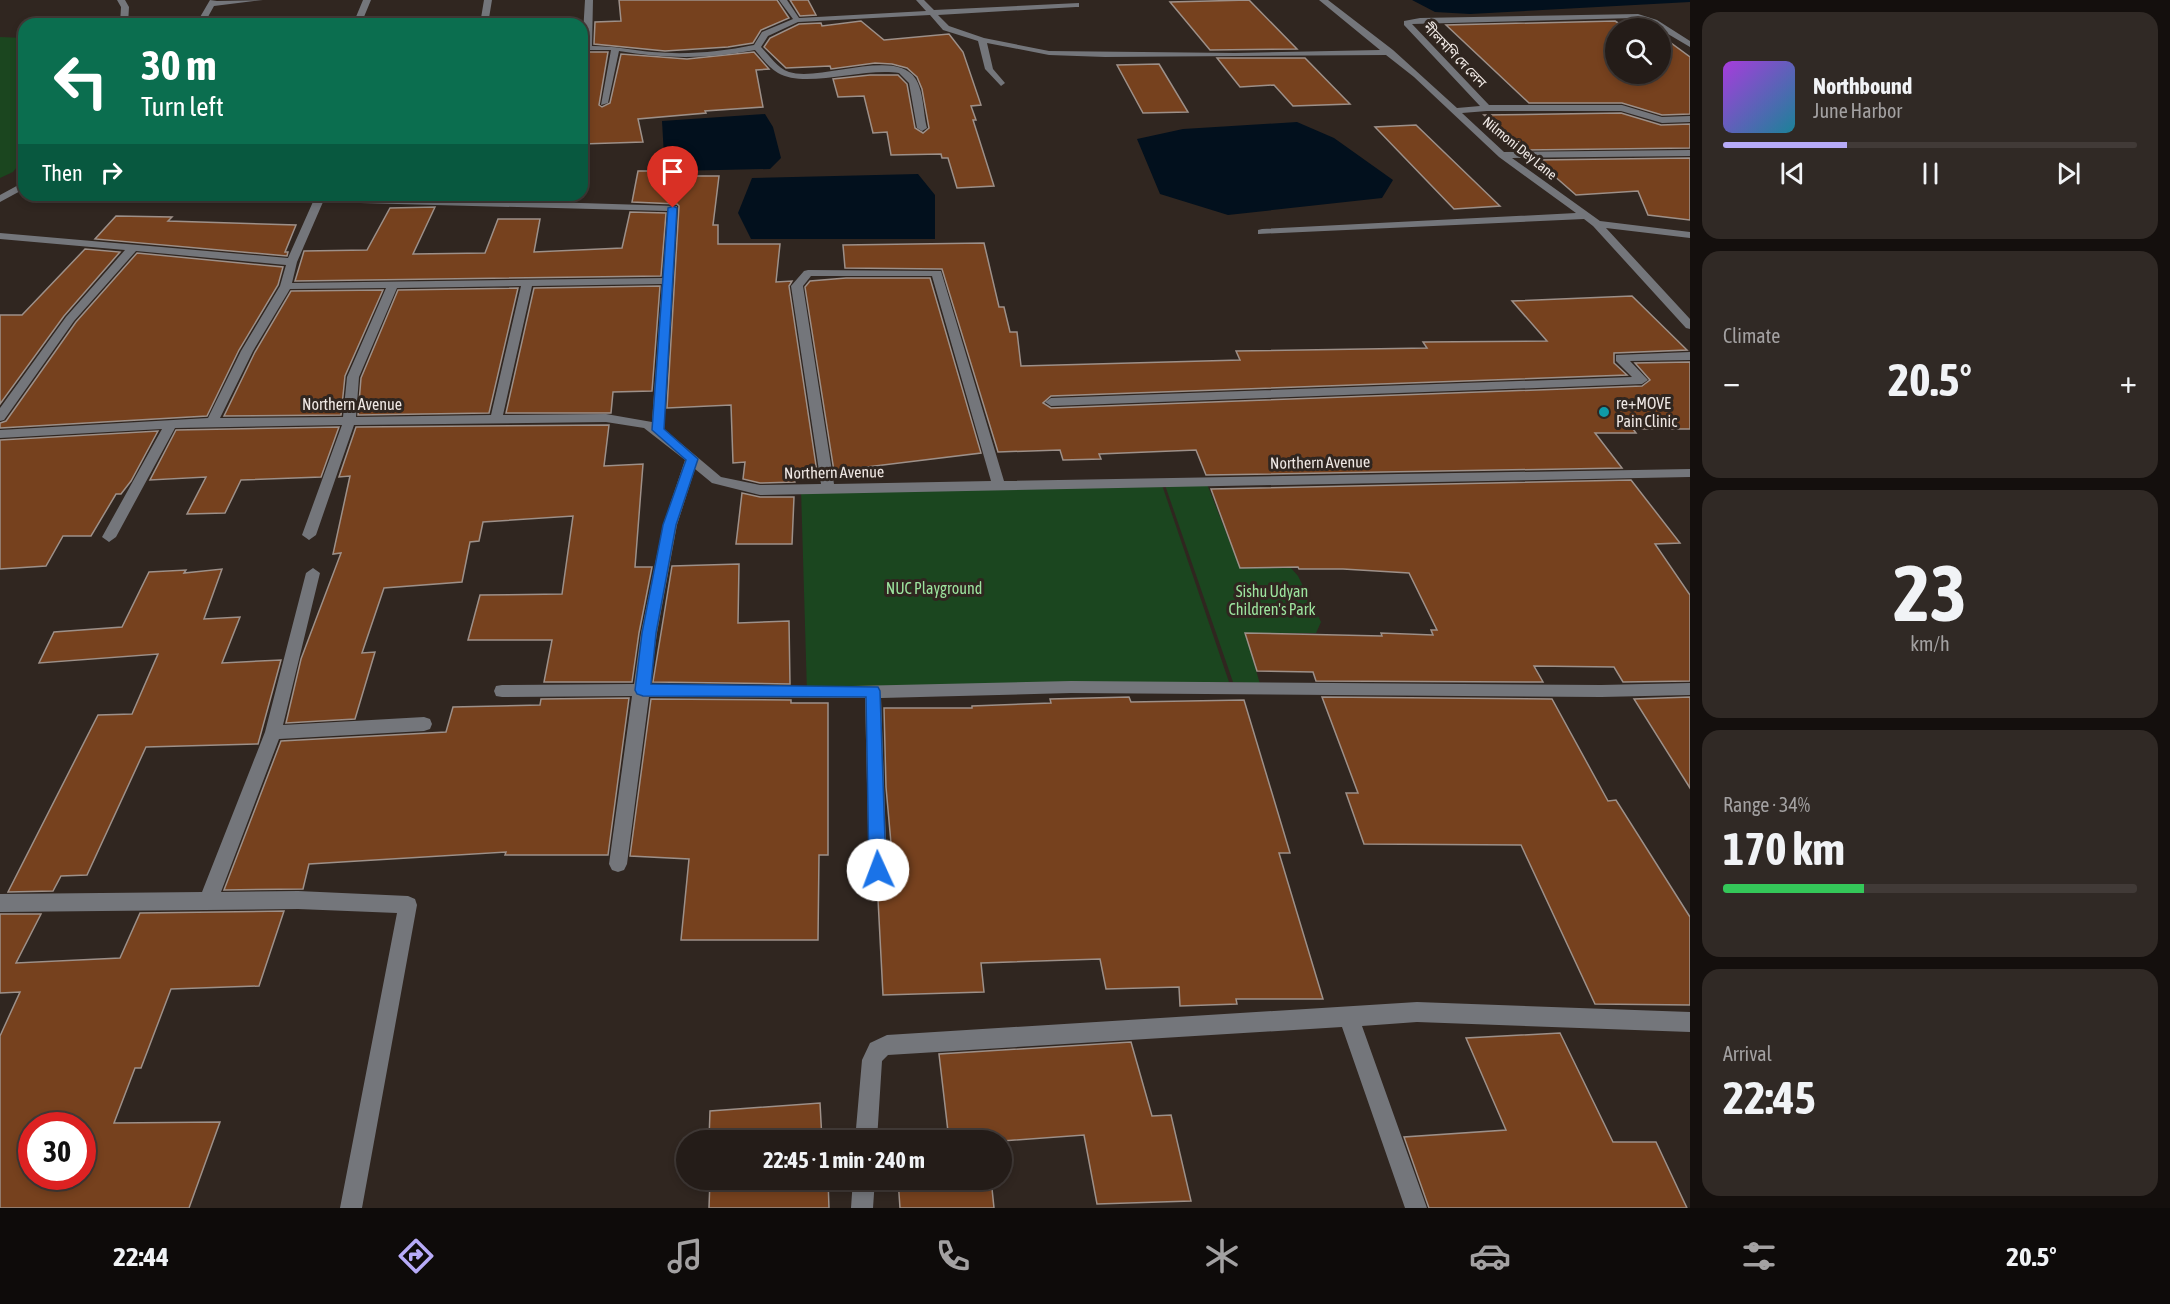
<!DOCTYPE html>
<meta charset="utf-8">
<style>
body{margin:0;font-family:"Asap Condensed","Noto Sans Bengali",sans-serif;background:#302925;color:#f1f3f6;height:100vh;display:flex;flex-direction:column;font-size:22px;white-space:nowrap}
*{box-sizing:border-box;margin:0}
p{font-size:20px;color:#a3a1a2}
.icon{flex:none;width:33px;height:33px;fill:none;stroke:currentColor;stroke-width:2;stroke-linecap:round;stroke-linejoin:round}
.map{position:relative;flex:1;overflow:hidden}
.sheet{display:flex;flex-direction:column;gap:12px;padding:12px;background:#140f0d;width:480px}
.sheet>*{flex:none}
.banner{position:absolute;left:18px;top:18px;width:570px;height:183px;border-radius:18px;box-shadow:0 3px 9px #0003,0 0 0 2px #413a37;background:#0b6e4f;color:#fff;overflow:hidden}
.fabs{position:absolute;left:1605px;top:18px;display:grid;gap:12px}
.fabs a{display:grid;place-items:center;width:66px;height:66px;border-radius:50%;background:#241c18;box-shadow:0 3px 9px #0003,0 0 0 2px #413a37;font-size:30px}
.speed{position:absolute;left:18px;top:1112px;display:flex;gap:12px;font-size:30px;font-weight:700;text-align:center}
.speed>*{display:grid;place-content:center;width:78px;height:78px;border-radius:50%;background:#241c18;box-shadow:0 3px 9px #0003,0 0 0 2px #413a37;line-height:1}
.speed .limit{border:9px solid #d22;background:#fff;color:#111}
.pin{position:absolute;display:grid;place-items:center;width:51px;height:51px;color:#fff;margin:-62px -26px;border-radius:50% 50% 50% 0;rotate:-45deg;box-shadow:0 0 6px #0007}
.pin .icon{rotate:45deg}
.me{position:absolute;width:66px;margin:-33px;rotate:358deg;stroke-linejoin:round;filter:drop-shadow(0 0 4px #0008)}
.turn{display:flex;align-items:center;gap:21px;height:126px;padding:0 24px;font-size:27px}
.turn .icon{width:78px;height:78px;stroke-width:2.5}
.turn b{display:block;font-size:42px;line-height:51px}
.then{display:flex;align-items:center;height:57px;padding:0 24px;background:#0003;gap:12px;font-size:22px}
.big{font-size:45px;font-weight:700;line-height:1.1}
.sheet .card{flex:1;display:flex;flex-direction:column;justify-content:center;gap:9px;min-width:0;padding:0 21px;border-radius:18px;background:#302925}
.sheet .dial{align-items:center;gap:0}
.dial b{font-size:78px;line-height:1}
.song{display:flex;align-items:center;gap:18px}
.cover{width:72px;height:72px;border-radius:9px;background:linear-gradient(135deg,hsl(280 70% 55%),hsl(190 70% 35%))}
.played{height:6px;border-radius:3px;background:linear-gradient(90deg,#b7abf8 30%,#413a37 30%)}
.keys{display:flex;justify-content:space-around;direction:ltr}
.heat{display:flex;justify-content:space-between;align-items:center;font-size:33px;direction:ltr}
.charge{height:9px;border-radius:4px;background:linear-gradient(90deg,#34c759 34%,#413a37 0)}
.trip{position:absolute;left:676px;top:1130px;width:336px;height:60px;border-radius:30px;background:#241c18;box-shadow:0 3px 9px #0003,0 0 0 2px #413a37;font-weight:700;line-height:60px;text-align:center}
.menu{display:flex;height:96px;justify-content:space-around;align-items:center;background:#0e0b0a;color:#a3a1a2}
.menu .icon{width:42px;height:42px}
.menu .current{color:#b7abf8}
.menu b{font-size:27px;color:#f1f3f6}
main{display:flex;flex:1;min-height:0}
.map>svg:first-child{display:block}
.green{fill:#1b461f}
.water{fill:#02101d}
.building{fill:#76411e;stroke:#9d9089;stroke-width:1.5;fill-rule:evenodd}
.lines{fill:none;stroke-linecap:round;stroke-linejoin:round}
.minor{fill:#74767b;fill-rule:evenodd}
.route{fill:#1a73e8;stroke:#114b97;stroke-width:1.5}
.culture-dot{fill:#0f9aa8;stroke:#302620;stroke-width:2}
.labels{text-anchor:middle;stroke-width:6;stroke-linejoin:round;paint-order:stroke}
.far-street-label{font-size:14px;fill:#efe8e4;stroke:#302620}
.poi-label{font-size:16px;fill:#efe8e4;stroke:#302620;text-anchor:start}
.street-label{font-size:16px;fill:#efe8e4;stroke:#302620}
.park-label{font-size:16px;fill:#9ce39e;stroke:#302620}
</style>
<main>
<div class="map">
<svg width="1690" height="1208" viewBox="0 0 1690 1208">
<rect width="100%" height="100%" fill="#302620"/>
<path class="green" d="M 0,37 L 24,38 L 24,158 L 13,172 L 0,178 Z
M 1161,482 L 1229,682 L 807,693 L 801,489 Z
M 1207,484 L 1240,568 L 1290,567 L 1298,576 L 1321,622 L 1316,633 L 1245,633 L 1260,684 L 1233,682 L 1165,485 Z"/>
<path class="water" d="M 1412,0 L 1690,0 L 1690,2 L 1470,14 L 1435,12 Z
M 765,114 L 773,127 L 781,158 L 770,169 L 673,171 L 664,156 L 662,121 Z
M 1297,122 L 1334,138 L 1393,180 L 1382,198 L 1228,215 L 1160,194 L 1137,139 L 1183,129 Z
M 918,174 L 935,195 L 935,239 L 751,239 L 738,213 L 752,178 Z"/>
<path class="building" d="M 619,0 L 777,0 L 789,18 L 761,30 L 753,43 L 728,47 L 665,51 L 594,44 L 595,22 L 621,21 Z
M 790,0 L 808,0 L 816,15 L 800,16 Z
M 1249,0 L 1297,49 L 1210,50 L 1170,2 Z
M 861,21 L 884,40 L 949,34 L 963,52 L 981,105 L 971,106 L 976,120 L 973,120 L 994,186 L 957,188 L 948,158 L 942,158 L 941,154 L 891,155 L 887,132 L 873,133 L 864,96 L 838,97 L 833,79 L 870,75 L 898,75 L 907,84 L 915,128 L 923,133 L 929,128 L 922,89 L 917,77 L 907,68 L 892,64 L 875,63 L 831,69 L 830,66 L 786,68 L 764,47 L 770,38 L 799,24 L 821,23 L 822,26 Z
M 1615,21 L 1623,26 L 1648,26 L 1651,28 L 1616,28 L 1616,74 L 1660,74 L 1660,35 L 1690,57 L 1690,114 L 1662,115 L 1622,103 L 1529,103 L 1446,25 Z
M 582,52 L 608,52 L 599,105 L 602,107 L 610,103 L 621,54 L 687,59 L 754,52 L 769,69 L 756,70 L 763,107 L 705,111 L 706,113 L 638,119 L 643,142 L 582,144 Z
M 1217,58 L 1305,58 L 1350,104 L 1293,106 L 1274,85 L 1240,87 Z
M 1159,64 L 1188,112 L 1143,113 L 1117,65 Z
M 1621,113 L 1661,125 L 1690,124 L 1690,148 L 1524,150 L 1484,115 Z
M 1416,125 L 1500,206 L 1454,209 L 1375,127 Z
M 1690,158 L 1690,220 L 1648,215 L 1638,191 L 1576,195 L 1536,160 Z
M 638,171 L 669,171 L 668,176 L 719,176 L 713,225 L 718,225 L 718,244 L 780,244 L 776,282 L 792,281 L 789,286 L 817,472 L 795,474 L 795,482 L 760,483 L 743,479 L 745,462 L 733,463 L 731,405 L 667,408 L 679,206 L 677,204 L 632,202 Z
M 435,207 L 413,254 L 485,253 L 498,219 L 540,219 L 534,252 L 622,248 L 630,212 L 666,213 L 661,276 L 295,281 L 304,251 L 367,250 L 390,208 Z
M 116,216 L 172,217 L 168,221 L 296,225 L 285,252 L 288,252 L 287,256 L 95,239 Z
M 984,243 L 999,307 L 1004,307 L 1010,332 L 1017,332 L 1021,366 L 1240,360 L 1236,351 L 1427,348 L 1423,342 L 1547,341 L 1512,301 L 1632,296 L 1687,350 L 1614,353 L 1614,363 L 1627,375 L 1051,396 L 1043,403 L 1051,408 L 1642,386 L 1650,380 L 1635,363 L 1690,362 L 1690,429 L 1633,429 L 1636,433 L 1595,433 L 1622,468 L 1206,475 L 1196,450 L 1099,454 L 1101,459 L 1063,460 L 1060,450 L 998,452 L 942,269 L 845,268 L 843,245 Z
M 85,249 L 120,252 L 64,316 L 0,404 L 0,315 L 22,315 Z
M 137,253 L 283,267 L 278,285 L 239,350 L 207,416 L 0,428 L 0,423 L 6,421 L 76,322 Z
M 846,278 L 930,278 L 981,453 L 834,471 L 805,287 L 810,281 Z
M 660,286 L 652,391 L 613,392 L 611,413 L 506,413 L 534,288 Z
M 518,288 L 489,413 L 358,415 L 361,378 L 398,290 Z
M 383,290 L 345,376 L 341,415 L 224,416 L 255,352 L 291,291 Z
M 609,425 L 604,466 L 643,464 L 635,567 L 652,567 L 639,633 L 632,682 L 544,682 L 552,640 L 468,640 L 480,595 L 562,594 L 573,516 L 483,522 L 479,541 L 470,542 L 462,582 L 384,588 L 362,653 L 375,652 L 355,719 L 286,723 L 301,659 L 341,553 L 333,554 L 350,476 L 339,477 L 356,427 Z
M 339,427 L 321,477 L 241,480 L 225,513 L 187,514 L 206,477 L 150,480 L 176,430 Z
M 158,431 L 131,481 L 121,494 L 116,494 L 91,536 L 63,536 L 46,566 L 0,569 L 0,440 Z
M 1631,480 L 1680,543 L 1655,544 L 1690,595 L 1690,681 L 1623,682 L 1614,667 L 1534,666 L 1543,682 L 1316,681 L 1313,672 L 1257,671 L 1245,633 L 1382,636 L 1381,633 L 1433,635 L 1431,630 L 1437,630 L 1409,573 L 1343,569 L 1299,569 L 1298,567 L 1240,568 L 1211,489 Z
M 742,493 L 760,497 L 794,497 L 792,544 L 736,544 Z
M 739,564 L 738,623 L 789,621 L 790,684 L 653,682 L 672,566 Z
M 222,569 L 204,619 L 240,617 L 222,663 L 281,660 L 258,744 L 146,747 L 87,875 L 61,876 L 53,891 L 8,892 L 98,715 L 132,714 L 158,654 L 39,663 L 54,632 L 122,627 L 149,572 L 186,570 L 184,573 Z
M 1129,697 L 1131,702 L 1244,700 L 1290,853 L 1279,853 L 1323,999 L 1236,999 L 1237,1004 L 1180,1006 L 1179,987 L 1106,989 L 1100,959 L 981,963 L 984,992 L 883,995 L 877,880 L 894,877 L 886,787 L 884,708 L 972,708 L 972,706 L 1051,703 L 1050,699 Z
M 1322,697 L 1552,699 L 1608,801 L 1616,800 L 1690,917 L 1690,1005 L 1595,1004 L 1521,845 L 1364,844 L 1346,793 L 1358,793 Z
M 1690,697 L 1690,788 L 1634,699 Z
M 629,698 L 608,855 L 505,855 L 506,852 L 309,864 L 303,889 L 224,890 L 281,741 L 446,732 L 453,707 L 540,705 L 541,699 Z
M 651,699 L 791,700 L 791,703 L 828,703 L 828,855 L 819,855 L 818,940 L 681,940 L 689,859 L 630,856 Z
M 284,911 L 259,986 L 171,989 L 141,1068 L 135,1068 L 114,1123 L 220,1122 L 189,1208 L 0,1208 L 0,1036 L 20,992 L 0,993 L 0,914 L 41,914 L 16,963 L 120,958 L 140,913 ZM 32,1125 L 82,1125 L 82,1176 L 32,1176 Z
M 1560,1033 L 1613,1142 L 1656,1142 L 1687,1208 L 1429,1208 L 1404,1137 L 1506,1130 L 1466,1038 Z
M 1131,1042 L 1152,1116 L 1171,1115 L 1191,1201 L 1097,1204 L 1084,1135 L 1002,1141 L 949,1140 L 939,1054 Z
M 820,1103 L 822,1140 L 709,1140 L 710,1111 Z
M 710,1179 L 828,1179 L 829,1208 L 709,1208 Z
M 898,1179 L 991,1179 L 994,1208 L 900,1208 Z"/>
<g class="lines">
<path class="minor" d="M 117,0 L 125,0 L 129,7 L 128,24 L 120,24 L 121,7 Z
M 210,0 L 217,1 L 263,0 L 214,6 L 204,24 L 196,24 Z
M 363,0 L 371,0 L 361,24 L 353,24 Z
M 484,0 L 492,0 L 488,24 L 480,24 Z
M 585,0 L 593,0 L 592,46 C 613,46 632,50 652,52 C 687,55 720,52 754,45 L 762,32 L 793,19 L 779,0 L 787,0 L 799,18 L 926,11 L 916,0 L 924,0 L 934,10 L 1079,3 L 1079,7 L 1076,7 L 938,15 L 949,26 L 984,38 L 1049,51 L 1235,53 L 1380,50 L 1319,0 L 1328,0 L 1393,50 L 1457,108 L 1480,106 L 1404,25 L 1404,21 L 1420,18 L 1638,14 L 1657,20 L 1690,41 L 1690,47 L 1651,24 L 1634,18 L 1412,24 L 1489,105 L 1622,105 L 1662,117 L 1690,116 L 1690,122 L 1662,123 L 1621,111 L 1487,111 L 1462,113 L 1504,152 L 1690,150 L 1690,156 L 1512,158 L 1600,221 L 1690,232 L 1690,238 L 1606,228 L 1690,319 L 1690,329 L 1686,328 L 1593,226 L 1584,219 L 1258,234 L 1258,230 L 1262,229 L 1576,213 L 1499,157 L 1414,77 L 1386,55 L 1105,57 L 1049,55 L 987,43 L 993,69 L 1005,83 L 1001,86 L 985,69 L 978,41 L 943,30 L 930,15 L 798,22 L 768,36 L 761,47 C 769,55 777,68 789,72 C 820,82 895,48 915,78 C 924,91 923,113 927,128 L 922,131 L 917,128 L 909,83 L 899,73 C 865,67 805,89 778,73 C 769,68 762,58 755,50 C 709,59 666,59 619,51 L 608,103 L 601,105 L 611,50 L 582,50 Z
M 24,182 L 24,189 L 0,202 L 0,195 Z
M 316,195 L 677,206 L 664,429 L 721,477 L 760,485 L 821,484 L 791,286 L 804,271 L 808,270 L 941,271 L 1004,481 L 1690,469 L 1690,477 L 760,495 L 712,483 L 695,469 L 677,525 L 657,633 L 650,684 L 807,687 L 1071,681 L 1601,685 L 1690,683 L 1690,695 L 1601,697 L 1071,693 L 881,698 L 887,870 L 884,876 L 878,878 L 872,876 L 869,870 L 865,698 L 649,697 L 627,864 L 624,870 L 618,872 L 612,870 L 609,864 L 632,696 L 502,697 L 496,696 L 494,691 L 496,686 L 502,685 L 634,684 L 641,633 L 663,525 L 685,460 L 644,428 L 606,422 L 354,425 L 316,535 L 309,540 L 302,535 L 342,425 L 175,428 L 116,537 L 109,542 L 102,537 L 162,429 L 0,438 L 0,430 L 208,418 L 241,351 L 280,286 L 286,265 L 136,251 L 74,321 L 4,420 L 0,421 L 0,408 L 66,317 L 125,250 L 0,239 L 0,233 L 288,258 ZM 323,202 L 668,211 L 663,278 L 292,283 L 297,262 ZM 811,276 L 932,276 L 991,481 L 834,484 L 803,286 ZM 662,284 L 652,422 L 606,414 L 503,415 L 532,286 ZM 521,286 L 491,415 L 356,417 L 359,377 L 397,288 ZM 386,288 L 347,377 L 343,417 L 220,418 L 253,351 L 290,289 Z
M 1690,352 L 1690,360 L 1630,361 L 1648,380 L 1642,384 L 1051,406 L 1045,402 L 1051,398 L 1632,377 L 1616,361 L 1616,355 Z
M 313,568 L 320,573 L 283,725 L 424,717 L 430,719 L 432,724 L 430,729 L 424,731 L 279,739 L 221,892 L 298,891 L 408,896 L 415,899 L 417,905 L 362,1208 L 340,1208 L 397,913 L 298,909 L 0,912 L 0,894 L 202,892 L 265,732 L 306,573 Z
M 1417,1002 L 1690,1012 L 1690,1032 L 1417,1022 L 1362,1026 L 1427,1208 L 1405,1208 L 1342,1027 L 888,1055 L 882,1061 L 877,1140 L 855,1140 L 862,1060 L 870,1043 L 887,1035 Z
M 853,1179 L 875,1179 L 873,1208 L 851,1208 Z"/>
</g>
<path class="route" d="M 673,206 L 677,208 L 664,429 L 698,459 L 676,525 L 656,633 L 651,684 L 878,687 L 880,691 L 886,870 L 884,875 L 878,877 L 872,875 L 869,870 L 866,697 L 643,696 L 637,694 L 635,690 L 642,633 L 663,525 L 686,460 L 652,430 L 668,208 Z"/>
<circle class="culture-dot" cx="1604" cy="412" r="6"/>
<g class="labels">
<g class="far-street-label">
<text transform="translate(1455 55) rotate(46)" y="5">নীলমণি দে লেন</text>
<text transform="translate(1520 148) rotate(39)" y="5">Nilmoni Dey Lane</text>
</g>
<g class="poi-label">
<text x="1616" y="409">re+MOVE<tspan x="1616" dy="18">Pain Clinic</tspan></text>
</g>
<g class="street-label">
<text x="352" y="410">Northern Avenue</text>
<text transform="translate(1320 462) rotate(-1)" y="6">Northern Avenue</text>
<text transform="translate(834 472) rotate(-1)" y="6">Northern Avenue</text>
</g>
<g class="park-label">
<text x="934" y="594">NUC Playground</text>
<text x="1272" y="597">Sishu Udyan<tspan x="1272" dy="18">Children's Park</tspan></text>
</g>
</g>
</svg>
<div class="fabs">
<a><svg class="icon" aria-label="search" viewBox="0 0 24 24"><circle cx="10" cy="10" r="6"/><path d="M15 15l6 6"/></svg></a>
</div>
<div class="speed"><div class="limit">30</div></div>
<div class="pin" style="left:673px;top:208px;background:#d93025"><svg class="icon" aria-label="arrive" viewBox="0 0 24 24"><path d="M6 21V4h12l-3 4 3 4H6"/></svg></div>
<svg class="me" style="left:878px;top:870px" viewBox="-20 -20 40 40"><circle r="19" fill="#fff"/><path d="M0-13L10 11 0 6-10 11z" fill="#1a73e8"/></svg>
<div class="trip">22:45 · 1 min · 240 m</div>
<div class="banner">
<div class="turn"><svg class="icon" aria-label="left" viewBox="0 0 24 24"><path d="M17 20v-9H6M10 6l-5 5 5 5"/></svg><div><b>30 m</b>Turn left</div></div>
<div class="then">Then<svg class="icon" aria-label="right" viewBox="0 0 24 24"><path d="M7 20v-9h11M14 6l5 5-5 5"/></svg></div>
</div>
</div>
<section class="sheet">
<div class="card">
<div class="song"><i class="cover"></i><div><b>Northbound</b><p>June Harbor</p></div></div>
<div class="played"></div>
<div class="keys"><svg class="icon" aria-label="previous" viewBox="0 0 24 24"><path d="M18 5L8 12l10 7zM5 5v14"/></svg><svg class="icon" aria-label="pause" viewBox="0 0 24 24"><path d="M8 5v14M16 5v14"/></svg><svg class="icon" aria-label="next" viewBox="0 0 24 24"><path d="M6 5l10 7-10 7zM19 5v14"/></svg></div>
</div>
<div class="card"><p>Climate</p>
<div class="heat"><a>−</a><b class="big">20.5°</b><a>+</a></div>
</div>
<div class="card dial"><b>23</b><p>km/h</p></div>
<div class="card"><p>Range · 34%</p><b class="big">170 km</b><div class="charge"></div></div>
<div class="card"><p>Arrival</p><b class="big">22:45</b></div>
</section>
</main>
<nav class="menu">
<b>22:44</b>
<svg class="icon current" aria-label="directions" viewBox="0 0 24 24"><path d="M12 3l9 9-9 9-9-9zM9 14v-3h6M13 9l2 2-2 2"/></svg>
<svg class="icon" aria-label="music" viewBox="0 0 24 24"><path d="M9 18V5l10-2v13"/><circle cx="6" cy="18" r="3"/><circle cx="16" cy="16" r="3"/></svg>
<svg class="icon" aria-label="phone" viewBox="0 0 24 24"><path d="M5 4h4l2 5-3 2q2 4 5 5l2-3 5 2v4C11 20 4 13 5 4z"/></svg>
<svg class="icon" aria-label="climate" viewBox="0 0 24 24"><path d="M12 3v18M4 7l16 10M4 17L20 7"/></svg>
<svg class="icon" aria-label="car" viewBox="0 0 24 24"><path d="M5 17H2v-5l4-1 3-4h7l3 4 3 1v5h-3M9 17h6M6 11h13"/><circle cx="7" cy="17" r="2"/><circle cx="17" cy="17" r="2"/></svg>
<svg class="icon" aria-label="filters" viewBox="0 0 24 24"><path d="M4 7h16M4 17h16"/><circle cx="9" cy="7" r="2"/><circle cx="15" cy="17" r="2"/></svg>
<b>20.5°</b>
</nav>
